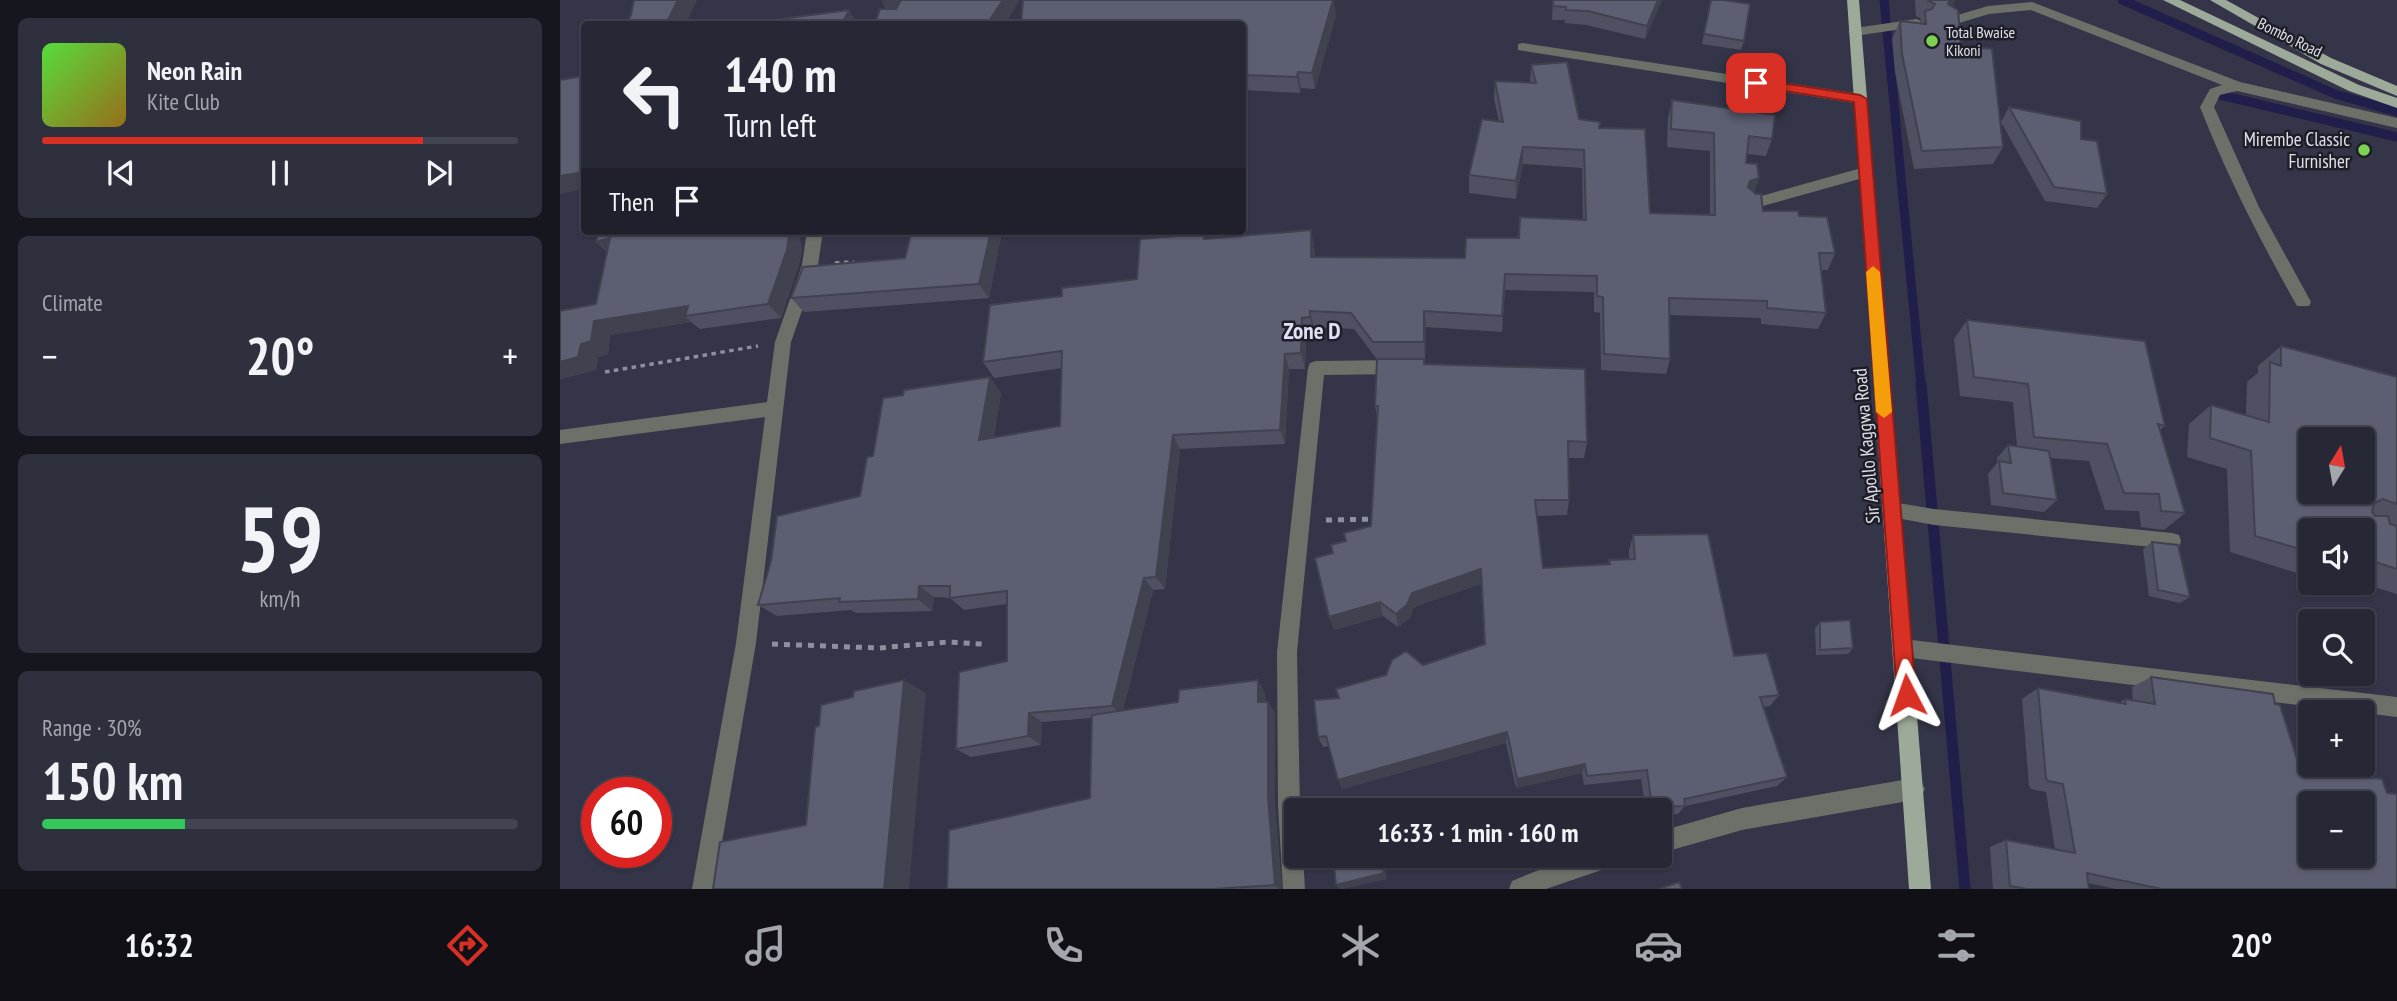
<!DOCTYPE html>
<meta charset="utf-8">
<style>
body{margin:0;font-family:"PT Sans Narrow",sans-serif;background:#2f303e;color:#f1f3f6;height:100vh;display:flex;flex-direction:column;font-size:26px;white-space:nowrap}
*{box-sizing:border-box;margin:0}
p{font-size:23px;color:#a4a6ad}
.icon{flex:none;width:38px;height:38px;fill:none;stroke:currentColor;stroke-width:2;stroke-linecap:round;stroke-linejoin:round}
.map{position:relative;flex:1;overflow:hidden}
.panel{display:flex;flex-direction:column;gap:18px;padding:18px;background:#15161e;width:560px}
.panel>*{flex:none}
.hud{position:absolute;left:21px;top:21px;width:665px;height:214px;border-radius:7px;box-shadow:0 2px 5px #0004,0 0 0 2px #434451;background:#272836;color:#f1f3f6;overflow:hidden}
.needle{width:46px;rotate:11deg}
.buttons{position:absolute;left:1738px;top:427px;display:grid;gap:14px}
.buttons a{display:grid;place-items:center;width:77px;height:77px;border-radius:7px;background:#272836;box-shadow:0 2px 5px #0004,0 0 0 2px #434451;font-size:35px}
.speed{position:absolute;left:21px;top:777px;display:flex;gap:14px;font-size:35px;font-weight:700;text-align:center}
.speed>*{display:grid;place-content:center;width:91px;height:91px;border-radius:50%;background:#272836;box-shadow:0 2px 5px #0004,0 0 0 2px #434451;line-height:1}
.speed .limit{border:10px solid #d22;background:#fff;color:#111}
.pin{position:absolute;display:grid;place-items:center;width:60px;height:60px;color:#fff;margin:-30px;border-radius:14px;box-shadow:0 4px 10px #0006}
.me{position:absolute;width:77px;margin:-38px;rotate:356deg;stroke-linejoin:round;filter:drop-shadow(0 0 5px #0008)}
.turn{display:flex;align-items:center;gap:24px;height:147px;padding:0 28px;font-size:32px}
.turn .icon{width:91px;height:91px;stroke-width:2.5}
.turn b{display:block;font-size:49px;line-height:60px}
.then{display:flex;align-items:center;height:66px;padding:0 28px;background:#0003;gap:14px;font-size:26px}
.big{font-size:52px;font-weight:600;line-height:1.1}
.panel .card{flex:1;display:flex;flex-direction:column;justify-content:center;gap:10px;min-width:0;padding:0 24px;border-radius:10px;background:#2f303e}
.panel .dial{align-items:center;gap:0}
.dial b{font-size:91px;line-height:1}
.song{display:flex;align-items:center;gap:21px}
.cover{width:84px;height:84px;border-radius:10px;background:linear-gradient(135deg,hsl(110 70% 55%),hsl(40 70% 35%))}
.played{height:7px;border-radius:4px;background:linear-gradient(90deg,#d93025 80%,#434451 80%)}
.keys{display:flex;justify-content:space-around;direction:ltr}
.heat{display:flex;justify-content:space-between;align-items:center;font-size:38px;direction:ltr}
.charge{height:10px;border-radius:5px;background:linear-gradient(90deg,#34c759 30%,#434451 0)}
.trip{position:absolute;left:724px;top:798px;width:388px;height:70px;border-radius:7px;background:#272836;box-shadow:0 2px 5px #0004,0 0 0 2px #434451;font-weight:600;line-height:70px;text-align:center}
.tab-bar{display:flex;height:112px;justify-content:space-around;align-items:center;background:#101016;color:#a4a6ad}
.tab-bar .icon{width:49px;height:49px}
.tab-bar .active{color:#d93025}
.tab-bar b{font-size:32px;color:#f1f3f6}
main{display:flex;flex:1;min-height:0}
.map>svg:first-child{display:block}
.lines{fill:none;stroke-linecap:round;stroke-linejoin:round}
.stream-far1{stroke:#201e4a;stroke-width:9}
.stream{stroke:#201e4a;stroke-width:11}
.path-far1{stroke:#8e8f9f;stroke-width:3.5;stroke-dasharray:4.5 4.5;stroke-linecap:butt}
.path{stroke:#8e8f9f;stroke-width:5;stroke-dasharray:6 6;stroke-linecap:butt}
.minor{fill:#6b7169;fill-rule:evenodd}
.major{fill:#9eaa99;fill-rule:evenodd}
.wall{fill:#4f5162}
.shaded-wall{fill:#404250}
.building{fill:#5c5e72;stroke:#404250;stroke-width:2;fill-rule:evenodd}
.route{fill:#d93025;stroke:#8d1f18;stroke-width:2}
.slow{fill:#f59e0b}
.poi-dot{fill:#7dd153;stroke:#1d1e26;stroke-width:2.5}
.labels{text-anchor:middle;stroke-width:5;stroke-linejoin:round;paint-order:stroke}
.far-poi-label{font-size:16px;fill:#dfe0ec;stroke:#1d1e26;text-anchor:start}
.far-street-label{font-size:16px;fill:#dfe0ec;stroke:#1d1e26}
.poi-label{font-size:19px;fill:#dfe0ec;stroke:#1d1e26;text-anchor:end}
.street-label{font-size:19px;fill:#dfe0ec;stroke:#1d1e26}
.quarter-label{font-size:23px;font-weight:bold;fill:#dfe1f9;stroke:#1d1e26}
</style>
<main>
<section class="panel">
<div class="card">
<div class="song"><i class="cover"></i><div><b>Neon Rain</b><p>Kite Club</p></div></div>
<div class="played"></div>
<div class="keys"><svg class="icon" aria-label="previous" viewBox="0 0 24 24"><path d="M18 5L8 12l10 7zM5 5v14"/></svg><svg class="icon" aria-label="pause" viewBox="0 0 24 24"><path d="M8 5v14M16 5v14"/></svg><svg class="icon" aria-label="next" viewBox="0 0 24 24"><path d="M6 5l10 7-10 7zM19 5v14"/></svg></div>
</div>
<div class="card"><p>Climate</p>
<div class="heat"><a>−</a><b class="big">20°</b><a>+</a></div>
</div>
<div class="card dial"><b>59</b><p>km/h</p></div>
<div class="card"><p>Range · 30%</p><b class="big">150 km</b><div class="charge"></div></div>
</section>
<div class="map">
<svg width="1837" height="889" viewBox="0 0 1837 889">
<rect width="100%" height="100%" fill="#343548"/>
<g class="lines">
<path class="stream-far1" d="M 1324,0 L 1361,385
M 1562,0 L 1775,94 L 1837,112
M 1656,94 L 1837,137"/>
<path class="stream" d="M 1361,384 L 1405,889"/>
<path class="path-far1" d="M 275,263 L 294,262
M 45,372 L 198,346"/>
<path class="path" d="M 766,520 L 817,519
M 212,644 L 319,648 L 387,642 L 422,644"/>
<path class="minor" d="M 1472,2 L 1680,82 L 1837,118 L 1837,128 L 1677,91 L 1660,95 L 1654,107 L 1699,207 L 1751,302 L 1749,306 L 1737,306 C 1701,242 1667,176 1640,107 L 1650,89 L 1662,85 L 1471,10 L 1429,14 L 1389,26 L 1382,22 L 1384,19 L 1428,6 Z
M 1357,19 L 1364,23 L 1362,26 L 1295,36 L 1288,32 L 1295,28 Z
M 963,43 L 1300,94 L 1307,99 L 1300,104 L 958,50 L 958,44 Z
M 1305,167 L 1310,168 L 1312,172 L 1310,176 L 1192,209 L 1185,204 L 1187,200 Z
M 247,231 L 263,231 L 258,265 L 231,342 L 196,643 L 154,889 L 132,889 L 176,643 L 205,417 L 0,444 L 0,430 L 207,402 L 215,342 L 242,265 Z
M 839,360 L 845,362 L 847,367 L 845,372 L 839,374 L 764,375 L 737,652 L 740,810 L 737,810 L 737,856 L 743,856 L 745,889 L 723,889 L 718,806 L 717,652 L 748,368 L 750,363 L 756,361 Z
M 1332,502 L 1374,509 L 1612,533 L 1619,535 L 1621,541 L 1619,547 L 1612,549 L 1374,525 L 1326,516 L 1323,510 L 1326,504 Z
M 1343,639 L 1837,697 L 1837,717 L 1343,657 L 1336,655 L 1333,648 L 1336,641 Z
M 1354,778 L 1361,782 L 1365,789 L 1361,796 L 1354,800 L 1182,830 L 1101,853 L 1101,831 L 1182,808 Z
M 1013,856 L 1062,856 L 1059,864 L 986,889 L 949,889 L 952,881 Z"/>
<path class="major" d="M 1287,0 L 1299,0 L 1371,889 L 1349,889 Z
M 1603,0 L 1620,0 L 1799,85 L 1837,98 L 1837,108 L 1789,91 Z
M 1650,0 L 1666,0 L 1771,58 L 1837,86 L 1837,96 L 1761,64 Z"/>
</g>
<path class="wall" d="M 993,0 L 1102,0 L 1085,39 L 1026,25 L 1005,23 L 1005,20 L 992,20 Z
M 1151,0 L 1184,41 L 1181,50 L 1142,44 Z
M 1355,0 L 1395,0 L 1392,7 L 1401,46 L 1443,147 L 1433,164 L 1354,169 L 1335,72 L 1332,39 L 1340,21 L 1360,23 L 1361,19 L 1356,16 Z
M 776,15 L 755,89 L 741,88 L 740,93 L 682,90 L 682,24 Z
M 971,65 L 1019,119 L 1039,128 L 1090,213 L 1150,215 L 1150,151 L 1107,147 L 1108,118 L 1112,100 L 1212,139 L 1206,156 L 1187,154 L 1186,163 L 1199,178 L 1194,192 L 1203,211 L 1239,216 L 1275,253 L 1268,270 L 1261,270 L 1266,313 L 1258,329 L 1201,324 L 1201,318 L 1109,315 L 1110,359 L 1106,374 L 1041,370 L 1040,313 L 1034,312 L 1034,292 L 945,290 L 942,332 L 866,327 L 865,358 L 816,358 L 794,329 L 754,327 L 754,333 L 746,334 L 745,369 L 729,369 L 725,444 L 620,449 L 605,589 L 593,590 L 563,710 L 705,693 L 705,702 L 708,702 L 715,713 L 715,806 L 722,889 L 387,889 L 530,798 L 532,718 L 482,722 L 481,745 L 411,757 L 396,749 L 447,661 L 447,604 L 404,610 L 390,598 L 374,597 L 372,611 L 296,613 L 291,610 L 217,616 L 198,605 L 300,496 L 313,456 L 343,395 L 430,377 L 441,393 L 434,437 L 500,426 L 502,368 L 434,378 L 423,362 L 502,296 L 577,279 L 646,239 L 751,230 L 754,247 L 755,257 L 905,258 L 959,238 L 1023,220 L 1022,168 L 963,164 L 956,199 L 909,193 L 909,175 L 939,121 L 934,99 L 935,81 L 970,82 Z
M 1449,107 L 1547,194 L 1537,208 L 1485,201 L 1441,122 Z
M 442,231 L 429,298 L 244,312 L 231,298 L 345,258 Z
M 36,242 L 242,250 L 239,264 L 221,318 L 140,329 L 131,322 L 50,335 L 48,354 L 38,357 L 36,370 L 0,379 L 0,311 L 36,304 L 47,252 Z
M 1407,320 L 1605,426 L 1600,430 L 1625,513 L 1604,530 L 1581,527 L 1579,511 L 1545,510 L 1529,461 L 1490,458 L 1497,500 L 1484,512 L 1431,505 L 1428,474 L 1437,463 L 1437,458 L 1448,445 L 1457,446 L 1453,402 L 1400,396 L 1394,339 Z
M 1721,346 L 1837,377 L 1837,594 L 1801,583 L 1802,583 L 1802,530 L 1750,530 L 1750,577 L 1670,552 L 1667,469 L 1627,457 L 1629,424 L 1651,405 L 1686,415 L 1687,382 L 1698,373 L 1698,366 Z
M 864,364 L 1027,442 L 1024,458 L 1008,458 L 1009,500 L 1007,515 L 977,516 L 983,568 L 1048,564 L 1049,560 L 1069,559 L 1069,550 L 1073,535 L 1174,656 L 1219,695 L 1210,706 L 1204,707 L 1227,777 L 1217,786 L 1125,806 L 1118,814 L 1101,815 L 1101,810 L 1086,810 L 1081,779 L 1024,785 L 1022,773 L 956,788 L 946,743 L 782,789 L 769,746 L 763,747 L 758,737 L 779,698 L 863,665 L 924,645 L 921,584 L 854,607 L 849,619 L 838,627 L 823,616 L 774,630 L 769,617 L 773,553 L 811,526 L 817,417 L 815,406 Z
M 1592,542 L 1630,597 L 1620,603 L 1589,596 L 1583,549 Z
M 1770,583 L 1788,583 L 1781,586 Z
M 1260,622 L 1293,648 L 1288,654 L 1256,655 L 1255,628 Z
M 1591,677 L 1715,704 L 1740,769 L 1837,889 L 1556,889 L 1528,883 L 1529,889 L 1433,889 L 1430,847 L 1446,840 L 1495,849 L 1486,792 L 1471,789 L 1469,786 L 1462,699 L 1478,688 L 1559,703 L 1565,699 L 1573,701 L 1572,687 Z"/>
<path class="shaded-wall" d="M 118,0 L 137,0 L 126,24 L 106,24 Z
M 323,0 L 340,0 L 331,18 L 322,2 Z
M 443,0 L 460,0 L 445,24 L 427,24 Z
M 774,0 L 776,15 L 755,89 L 752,73 Z
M 1098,0 L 1102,0 L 1085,39 L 1087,26 Z
M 1390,0 L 1395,0 L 1388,15 L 1382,18 Z
M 289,10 L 298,24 L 282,24 Z
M 738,72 L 741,88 L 740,93 L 737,77 Z
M 963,147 L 963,164 L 956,199 L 956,181 Z
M 24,172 L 24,189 L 0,194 L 0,176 Z
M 1199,178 L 1193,196 L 1185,199 L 1190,181 Z
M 751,230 L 754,247 L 755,274 L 751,257 Z
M 229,231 L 239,231 L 242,250 L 239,264 L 221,318 L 208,304 Z
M 431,231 L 442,231 L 429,298 L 419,284 Z
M 50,238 L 52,256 L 36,242 Z
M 128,306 L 125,316 L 131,322 L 50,335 L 48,354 L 38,357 L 36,370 L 0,379 L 0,362 L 21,344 L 34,321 Z
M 750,311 L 754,327 L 754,333 L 750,317 Z
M 864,311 L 866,327 L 865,358 L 864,342 Z
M 742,318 L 746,334 L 745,369 L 741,353 Z
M 725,354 L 729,369 L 725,444 L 720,430 Z
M 430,377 L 441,393 L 431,454 L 419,440 Z
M 613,435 L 620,449 L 605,589 L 596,577 Z
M 921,569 L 921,584 L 854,607 L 849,619 L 838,627 L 836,614 L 852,593 Z
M 584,578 L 593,590 L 562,715 L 552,706 Z
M 359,586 L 374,597 L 372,611 L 358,599 Z
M 820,602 L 823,616 L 774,630 L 769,617 Z
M 344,680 L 366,693 L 349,889 L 324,889 Z
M 698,680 L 705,693 L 706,714 L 698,702 Z
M 708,702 L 715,713 L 715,806 L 722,889 L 719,889 L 715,885 L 708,797 Z
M 469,713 L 482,722 L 481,745 L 468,736 Z
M 947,732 L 946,743 L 782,789 L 778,780 Z
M 1025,764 L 1022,773 L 956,788 L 957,779 Z
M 822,856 L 824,856 L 827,879 L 784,889 L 780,889 L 776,885 Z"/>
<path class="building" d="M 74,0 L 118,0 L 106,24 L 66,24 L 71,15 Z
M 341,0 L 443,0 L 427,24 L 315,24 L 320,9 L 336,9 Z
M 463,0 L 773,0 L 752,73 L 738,72 L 737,77 L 682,75 L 682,24 L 461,24 Z
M 993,0 L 1098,0 L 1087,26 L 1028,11 L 1006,10 L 1006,7 L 993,6 Z
M 1151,0 L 1163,0 L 1190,4 L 1184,41 L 1144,34 Z
M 1367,0 L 1390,0 L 1388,4 L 1398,10 L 1401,46 L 1432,49 L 1443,147 L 1362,151 L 1342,54 L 1340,21 L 1366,24 L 1365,11 L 1372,9 L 1375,4 Z
M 289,10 L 282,24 L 184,24 Z
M 1007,62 L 1019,119 L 1040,122 L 1039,128 L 1085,129 L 1090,213 L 1155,215 L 1154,133 L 1111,129 L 1112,100 L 1215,115 L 1212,139 L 1189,136 L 1186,163 L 1197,164 L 1199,178 L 1190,181 L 1188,187 L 1196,194 L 1201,194 L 1203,211 L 1238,211 L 1239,216 L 1267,217 L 1275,253 L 1259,253 L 1266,313 L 1207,308 L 1207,301 L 1109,298 L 1110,359 L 1044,354 L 1043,297 L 1037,296 L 1037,276 L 945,274 L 942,316 L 864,311 L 864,342 L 813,342 L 791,313 L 750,311 L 750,317 L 742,318 L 741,353 L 725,354 L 720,430 L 613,435 L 596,577 L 584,578 L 552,706 L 469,713 L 468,736 L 396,749 L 399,672 L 447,661 L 447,591 L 390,598 L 390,586 L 359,586 L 358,599 L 279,602 L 280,598 L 198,605 L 211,561 L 217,516 L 300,496 L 307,457 L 313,456 L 323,398 L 343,395 L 344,390 L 430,377 L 419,440 L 500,426 L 502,351 L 423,362 L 430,305 L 502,296 L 502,288 L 577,279 L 580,239 L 644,234 L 644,239 L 751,230 L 751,257 L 905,258 L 906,238 L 959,238 L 960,217 L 1026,220 L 1024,150 L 963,147 L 956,181 L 909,175 L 922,119 L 943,122 L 935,81 L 976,83 L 971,65 Z
M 24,76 L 24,172 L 0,176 L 0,80 Z
M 1449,107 L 1521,121 L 1521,139 L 1537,141 L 1547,194 L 1494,187 Z
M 39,231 L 229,231 L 229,236 L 227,250 L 208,304 L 125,316 L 128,306 L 34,321 L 31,341 L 21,344 L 18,357 L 0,362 L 0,311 L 36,304 L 50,238 L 36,242 Z
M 352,231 L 431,231 L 419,284 L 231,298 L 243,267 L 345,258 Z
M 1407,320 L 1585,341 L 1605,426 L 1598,424 L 1625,513 L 1601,511 L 1599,494 L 1564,493 L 1547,444 L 1474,437 L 1468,384 L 1414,377 Z
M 1721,346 L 1837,377 L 1837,504 L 1823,499 L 1814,503 L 1812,512 L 1815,516 L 1828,516 L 1830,524 L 1837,526 L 1837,569 L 1809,560 L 1811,570 L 1802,568 L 1802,530 L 1750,530 L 1750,552 L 1695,536 L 1691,451 L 1650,438 L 1651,405 L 1709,422 L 1710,362 L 1721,366 ZM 1750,439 L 1802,439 L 1802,492 L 1750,492 Z
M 817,359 L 864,359 L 864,364 L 1025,369 L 1027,442 L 1008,441 L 1009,500 L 975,500 L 983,568 L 1050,564 L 1049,560 L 1075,559 L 1073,535 L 1148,534 L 1174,656 L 1207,653 L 1219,695 L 1200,697 L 1227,777 L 1124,799 L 1125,806 L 1092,807 L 1087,770 L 1027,776 L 1025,764 L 957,779 L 947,732 L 778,780 L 766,736 L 758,737 L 754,700 L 779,698 L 776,689 L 826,675 L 832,660 L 846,651 L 863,665 L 925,644 L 921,569 L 852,593 L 847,605 L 836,614 L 820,602 L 769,617 L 755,558 L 773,553 L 771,545 L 786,541 L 784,533 L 811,526 L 818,406 L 815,406 Z
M 1448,445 L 1489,451 L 1497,500 L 1443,493 L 1439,461 L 1451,463 Z
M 1592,542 L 1618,545 L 1630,597 L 1598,590 Z
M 1290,620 L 1293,648 L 1260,650 L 1260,622 Z
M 1591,677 L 1713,694 L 1715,704 L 1720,705 L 1740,769 L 1822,779 L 1827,793 L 1837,794 L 1837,889 L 1601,889 L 1527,873 L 1529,889 L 1467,889 L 1450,886 L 1446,840 L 1515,853 L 1503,784 L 1488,781 L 1486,778 L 1478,688 L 1566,704 L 1565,699 L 1595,704 ZM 1750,803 L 1802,803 L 1802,856 L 1750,856 Z
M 344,680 L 324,889 L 153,889 L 160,842 L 246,825 L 255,727 L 259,726 L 261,705 L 293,697 L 294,691 Z
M 698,680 L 698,702 L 708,702 L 708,797 L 715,885 L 654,889 L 387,889 L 389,830 L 530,798 L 532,715 L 618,702 L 619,690 Z
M 773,856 L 822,856 L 824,873 L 776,885 Z
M 1119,882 L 1122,889 L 1099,889 Z"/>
<path class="route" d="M 1196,79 L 1300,95 L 1307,99 L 1356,695 L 1353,701 L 1347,704 L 1340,701 L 1337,695 L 1294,102 L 1192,86 L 1192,80 Z"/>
<path class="slow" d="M 1313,266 L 1320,272 L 1332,412 L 1324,418 L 1316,412 L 1306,272 Z"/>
<g class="poi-dot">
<circle cx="1372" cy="41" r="7"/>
<circle cx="1804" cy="150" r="7"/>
</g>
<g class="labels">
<g class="far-poi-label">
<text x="1386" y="38">Total Bwaise<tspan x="1386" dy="18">Kikoni</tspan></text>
</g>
<g class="far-street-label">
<text transform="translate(1730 37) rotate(26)" y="6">Bombo Road</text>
</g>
<g class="poi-label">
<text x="1790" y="146">Mirembe Classic<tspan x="1790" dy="22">Furnisher</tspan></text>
</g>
<g class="street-label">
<text transform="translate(1306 446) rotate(-95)" y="7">Sir Apollo Kaggwa Road</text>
</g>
<g class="quarter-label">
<text x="752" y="339">Zone D</text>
</g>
</g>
</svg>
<div class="buttons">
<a><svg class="needle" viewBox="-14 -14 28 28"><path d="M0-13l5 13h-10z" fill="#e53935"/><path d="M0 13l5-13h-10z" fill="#a4a6ad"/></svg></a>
<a><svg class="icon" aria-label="sound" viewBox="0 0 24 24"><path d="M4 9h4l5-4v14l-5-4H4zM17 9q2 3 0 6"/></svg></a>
<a><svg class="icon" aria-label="search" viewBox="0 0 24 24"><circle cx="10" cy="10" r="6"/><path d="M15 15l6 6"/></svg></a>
<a>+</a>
<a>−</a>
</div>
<div class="speed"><div class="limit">60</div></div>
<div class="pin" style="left:1196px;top:83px;background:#d93025"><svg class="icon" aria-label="arrive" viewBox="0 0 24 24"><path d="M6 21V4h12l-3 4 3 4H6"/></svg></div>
<svg class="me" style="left:1347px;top:695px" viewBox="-20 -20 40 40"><path d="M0-17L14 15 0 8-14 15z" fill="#d93025" stroke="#fff" stroke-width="4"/></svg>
<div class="trip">16:33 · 1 min · 160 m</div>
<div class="hud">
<div class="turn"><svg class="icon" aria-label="left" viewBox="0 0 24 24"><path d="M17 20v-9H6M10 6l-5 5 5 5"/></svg><div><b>140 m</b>Turn left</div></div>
<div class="then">Then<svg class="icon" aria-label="arrive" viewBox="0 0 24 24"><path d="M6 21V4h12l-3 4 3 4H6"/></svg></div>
</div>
</div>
</main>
<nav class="tab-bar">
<b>16:32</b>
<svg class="icon active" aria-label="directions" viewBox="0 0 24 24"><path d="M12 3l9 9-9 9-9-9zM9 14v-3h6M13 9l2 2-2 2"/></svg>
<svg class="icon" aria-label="music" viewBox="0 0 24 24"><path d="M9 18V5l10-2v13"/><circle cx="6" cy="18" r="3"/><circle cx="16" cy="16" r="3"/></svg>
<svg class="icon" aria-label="phone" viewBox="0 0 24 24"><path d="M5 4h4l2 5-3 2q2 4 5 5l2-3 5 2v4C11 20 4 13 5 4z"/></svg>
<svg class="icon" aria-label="climate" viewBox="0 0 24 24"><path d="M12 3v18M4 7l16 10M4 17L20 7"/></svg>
<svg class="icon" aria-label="car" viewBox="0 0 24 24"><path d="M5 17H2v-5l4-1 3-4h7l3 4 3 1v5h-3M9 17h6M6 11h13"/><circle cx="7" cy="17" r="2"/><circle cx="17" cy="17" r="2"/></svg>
<svg class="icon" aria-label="filters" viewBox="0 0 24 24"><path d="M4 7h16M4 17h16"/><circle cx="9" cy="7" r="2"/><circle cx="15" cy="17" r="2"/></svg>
<b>20°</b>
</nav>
